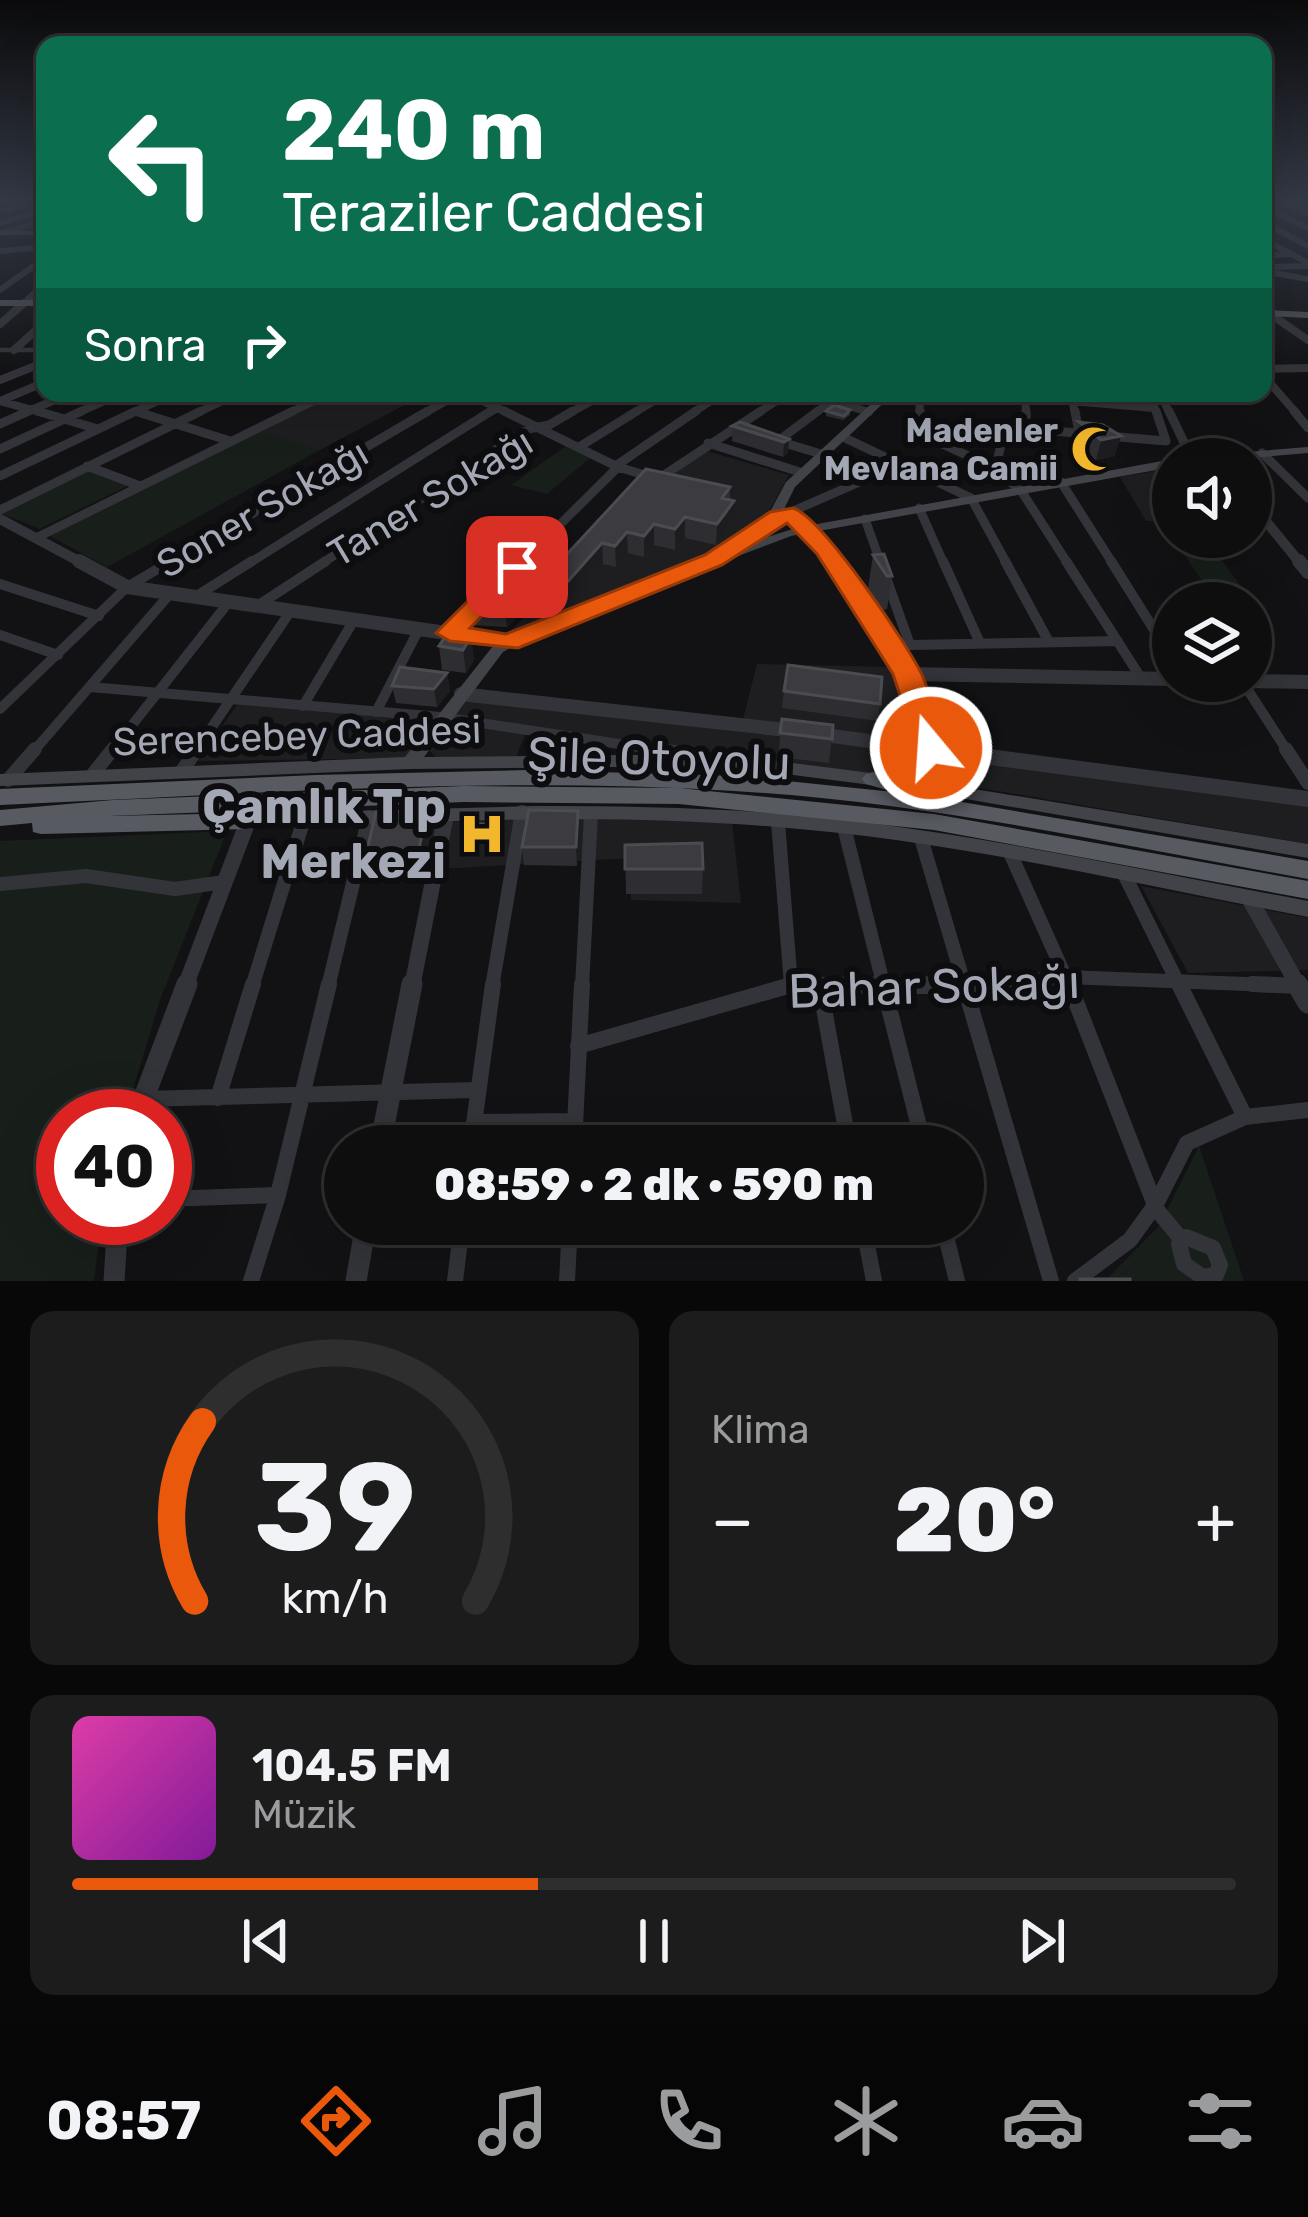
<!DOCTYPE html>
<html lang="tr">
<meta charset="utf-8">
<style>
body{margin:0;font-family:Rubik,sans-serif;background:#1c1c1d;color:#f1f3f6;height:100vh;display:flex;flex-direction:column;font-size:45px;white-space:nowrap}
*{box-sizing:border-box;margin:0}
p{font-size:39px;color:#9b9c9e}
.icon{flex:none;width:66px;height:66px;fill:none;stroke:currentColor;stroke-width:2;stroke-linecap:round;stroke-linejoin:round}
.map{position:relative;height:1281px;overflow:hidden}
.panel{display:flex;flex-direction:column;gap:30px;padding:30px;background:#080808;flex:1}
.panel>*{flex:none}
.hud{position:absolute;left:36px;top:36px;width:1236px;height:366px;border-radius:24px;box-shadow:0 12px 48px #0002,0 0 0 3px #2e2e2f;background:#0b6e4f;color:#fff;overflow:hidden}
.fabs{position:absolute;left:1152px;top:438px;display:grid;gap:24px}
.fabs a{display:grid;place-items:center;width:120px;height:120px;border-radius:50%;background:#0e0e0f;box-shadow:0 12px 48px #0002,0 0 0 3px #2e2e2f;font-size:60px}
.speed{position:absolute;left:36px;top:1089px;display:flex;gap:24px;font-size:60px;font-weight:700;text-align:center}
.speed>*{display:grid;place-content:center;width:156px;height:156px;border-radius:50%;background:#0e0e0f;box-shadow:0 12px 48px #0002,0 0 0 3px #2e2e2f;line-height:1}
.speed .limit{border:18px solid #d22;background:#fff;color:#111}
.pin{position:absolute;display:grid;place-items:center;width:102px;height:102px;color:#fff;margin:-51px;border-radius:24px;box-shadow:0 6px 18px #0006}
.me{position:absolute;width:132px;margin:-66px;rotate:342deg;stroke-linejoin:round;filter:drop-shadow(0 0 9px #0008)}
.turn{display:flex;align-items:center;gap:42px;height:252px;padding:0 48px;font-size:54px}
.turn .icon{width:156px;height:156px;stroke-width:2.5}
.turn b{display:block;font-size:84px;line-height:102px}
.then{display:flex;align-items:center;height:114px;padding:0 48px;background:#0003;gap:24px;font-size:45px}
.big{font-size:90px;font-weight:800;line-height:1.1}
.panel .card{flex:1;display:flex;flex-direction:column;justify-content:center;gap:18px;min-width:0;padding:0 42px;border-radius:24px;background:#1c1c1d}
.panel .dial{align-items:center;gap:0}
.dial svg{height:312px;overflow:visible;fill:none;stroke:#2e2e2f;stroke-width:7;stroke-linecap:round;text-anchor:middle}
.dial text{fill:#f1f3f6;stroke:none}
.song{display:flex;align-items:center;gap:36px}
.cover{width:144px;height:144px;border-radius:18px;background:linear-gradient(135deg,hsl(320 70% 55%),hsl(290 70% 35%))}
.played{height:12px;border-radius:6px;background:linear-gradient(90deg,#ea580c 40%,#2e2e2f 40%)}
.keys{display:flex;justify-content:space-around;direction:ltr}
.heat{display:flex;justify-content:space-between;align-items:center;font-size:66px;direction:ltr}
.panel .tiles{flex:1;display:grid;gap:30px;grid-template-columns:1fr 1fr}
.card:last-child{grid-column:span 2}
.trip{position:absolute;left:324px;top:1125px;width:660px;height:120px;border-radius:60px;background:#0e0e0f;box-shadow:0 12px 48px #0002,0 0 0 3px #2e2e2f;font-weight:800;line-height:120px;text-align:center}
.tab-bar{display:flex;height:192px;justify-content:space-around;align-items:center;background:#060606;color:#9b9c9e}
.tab-bar .icon{width:84px;height:84px}
.tab-bar .active{color:#ea580c}
.tab-bar b{font-size:54px;color:#f1f3f6}
.map>svg:first-child{display:block}
.built{fill:#1e1e21}
.green{fill:#181f1a}
.lines{fill:none;stroke-linecap:round;stroke-linejoin:round}
.pedestrian{stroke:#333439;stroke-width:4.5}
.minor-far5{stroke:#333439;stroke-width:6}
.minor-far4{stroke:#333439;stroke-width:8}
.minor-far3{stroke:#333439;stroke-width:9}
.minor-far2{stroke:#333439;stroke-width:10}
.minor-far1{stroke:#333439;stroke-width:14}
.minor{stroke:#333439;stroke-width:16}
.tertiary-far3{stroke:#333439;stroke-width:10}
.tertiary-far2{stroke:#333439;stroke-width:14}
.tertiary-far1{stroke:#333439;stroke-width:16}
.tertiary{stroke:#333439;stroke-width:21}
.secondary{fill:#414349;fill-rule:evenodd}
.primary{fill:#4f5158;fill-rule:evenodd}
.trunk{fill:#575a61;fill-rule:evenodd}
.wall{fill:#2e2e32}
.shaded-wall{fill:#1d1d20}
.building{fill:#3b3b40;stroke:#4b4c52;stroke-width:3}
.route{fill:#ea580c;stroke:#983908;stroke-width:3}
.labels{text-anchor:middle;stroke-width:12;stroke-linejoin:round;paint-order:stroke}
.far-poi-label{font-size:33px;font-weight:bold;fill:#a4a8b5;stroke:#0d0d0f;text-anchor:end}
.street-label{font-size:39px;fill:#a4a8b5;stroke:#0d0d0f}
.near-street-label{font-size:48px;fill:#a4a8b5;stroke:#0d0d0f}
.near-poi-label{font-size:48px;font-weight:bold;fill:#a4a8b5;stroke:#0d0d0f;text-anchor:end}
</style>
<div class="map">
<svg width="1308" height="1281" viewBox="0 0 1308 1281">
<rect width="100%" height="100%" fill="#121214"/>
<path class="built" d="M 337,393 L 427,393 L 318,451 L 261,432 Z
M 704,450 L 789,475 L 767,515 L 742,537 L 695,562 L 508,634 L 650,482 Z
M 1173,468 L 1173,521 L 1146,521 L 1120,477 Z
M 757,664 L 892,667 L 915,713 L 920,742 L 743,719 Z
M 468,699 L 1199,787 L 1308,806 L 1308,844 L 986,789 L 528,727 L 515,760 L 438,759 L 428,749 Z
M 237,705 L 435,719 L 409,758 L 198,761 Z
M 561,818 L 732,822 L 741,903 L 631,900 L 631,858 L 370,873 L 381,824 Z
M 1141,886 L 1308,918 L 1308,970 L 1188,973 Z"/>
<path class="green" d="M 261,432 L 318,451 L 107,567 L 50,536 Z
M 566,446 L 590,458 L 547,494 L 511,485 Z
M 91,469 L 131,484 L 40,529 L 0,513 Z
M 1184,554 L 1218,555 L 1271,627 L 1251,627 L 1251,603 L 1217,603 Z
M 227,831 L 160,1000 L 125,1116 L 63,1116 L 63,1218 L 102,1218 L 94,1281 L 0,1281 L 0,841 Z
M 1199,1146 L 1244,1281 L 1105,1281 L 1159,1226 Z"/>
<g class="lines">
<path class="pedestrian" d="M 0,350 L 45,350"/>
<path class="minor-far5" d="M 1275,199 L 1308,214
M 0,201 L 10,199
M 1263,207 L 1308,228
M 0,211 L 45,199
M 1263,222 L 1308,246
M 0,223 L 45,210
M 1,233 L 45,221
M 1263,239 L 1308,263
M 0,251 L 45,247
M 1264,256 L 1289,254
M 1266,267 L 1308,266
M 1263,271 L 1308,279
M 0,290 L 45,258
M 34,295 L 45,286"/>
<path class="minor-far4" d="M 29,299 L 37,292
M 1276,318 L 1308,340
M 0,324 L 24,303
M 14,350 L 45,322
M 1263,369 L 1308,368
M 1263,375 L 1297,414
M 0,380 L 45,362
M 466,393 L 510,414
M 804,393 L 869,412
M 1025,393 L 1026,414
M 1071,393 L 1075,414
M 1149,393 L 1157,414
M 1160,393 L 1170,414
M 1025,397 L 1154,408
M 0,401 L 47,414
M 0,401 L 45,382
M 138,412 L 146,414
M 22,414 L 71,393
M 75,414 L 122,393
M 130,414 L 175,393
M 195,414 L 239,393
M 287,414 L 331,393
M 423,414 L 460,393
M 487,414 L 497,408
M 568,414 L 606,393
M 632,414 L 667,393
M 691,414 L 723,393
M 756,414 L 789,393
M 814,414 L 843,393
M 919,414 L 921,393"/>
<path class="minor-far3" d="M 37,411 L 98,429
M 504,411 L 618,467 L 658,479 L 761,411
M 818,411 L 778,441 L 821,454
M 920,411 L 918,433 L 984,463 L 1020,489 L 1068,564
M 1075,411 L 1079,433
M 1169,411 L 1192,459
M 1294,411 L 1308,428
M 138,412 L 230,441
M 0,424 L 29,411
M 975,428 L 1002,441
M 1027,429 L 1090,434
M 1108,436 L 1166,441 L 1156,411
M 843,437 L 971,498 L 1007,564
M 708,443 L 803,473
M 579,447 L 637,411
M 0,449 L 82,411
M 1262,453 L 1308,498
M 617,465 L 696,411
M 87,466 L 140,486
M 995,470 L 1002,441 L 1027,434 L 1026,411
M 0,476 L 136,411
M 1061,482 L 1113,564
M 919,508 L 944,564
M 0,510 L 201,411
M 793,511 L 903,463
M 865,519 L 881,564
M 38,537 L 293,411
M 166,564 L 428,411
M 248,564 L 491,411
M 321,564 L 528,429 L 549,425 L 573,411
M 520,564 L 618,467"/>
<path class="minor-far2" d="M 880,561 L 910,645 L 1118,641
M 943,561 L 980,643
M 1005,561 L 1049,642
M 1066,561 L 1141,678
M 1111,561 L 1173,660
M 506,578 L 523,561
M 0,584 L 99,616
M 195,597 L 252,561
M 257,606 L 326,561
M 450,633 L 480,604
M 0,635 L 58,655
M 1242,681 L 1288,752
M 90,687 L 441,717 L 672,752
M 303,706 L 354,620
M 0,709 L 127,587 L 171,561
M 376,712 L 419,629
M 33,752 L 169,595
M 111,752 L 228,603
M 195,752 L 290,612"/>
<path class="minor-far1" d="M 652,749 L 700,756
M 1286,749 L 1308,783
M 182,771 L 197,749
M 93,774 L 113,749
M 8,780 L 35,749
M 778,822 L 791,985
M 844,827 L 884,987
M 921,838 L 965,987
M 1011,855 L 1070,987
M 1125,876 L 1180,987
M 0,884 L 86,876 L 175,889 L 224,882
M 252,987 L 304,819
M 328,987 L 369,817
M 492,987 L 522,812
M 582,987 L 591,814
M 783,987 L 963,987 L 1066,977 L 1298,986"/>
<path class="minor" d="M 883,984 L 924,1146
M 964,984 L 1051,1281
M 1069,984 L 1157,1210 L 1182,1240
M 1179,984 L 1245,1117
M 1252,984 L 1298,986
M 820,987 L 849,1146
M 578,1046 L 791,985 L 992,984
M 218,1098 L 253,984
M 143,1099 L 475,1090
M 474,1122 L 575,1121
M 471,1146 L 493,984
M 574,1146 L 582,984
M 165,1199 L 278,1195
M 863,1224 L 874,1281
M 943,1224 L 957,1281
M 1186,1237 L 1213,1248 L 1220,1265 L 1216,1275 L 1203,1277 L 1184,1264 L 1179,1244 Z
M 251,1281 L 278,1195 L 329,984
M 455,1281 L 462,1224
M 567,1281 L 570,1224
M 1075,1281 L 1130,1240 L 1156,1204 L 1187,1143 L 1245,1117 L 1308,1110"/>
<path class="tertiary-far3" d="M 1251,503 L 1301,564
M 0,519 L 84,564
M 810,530 L 839,564"/>
<path class="tertiary-far2" d="M 79,561 L 127,587 L 509,642
M 837,561 L 883,632 L 931,749
M 1299,561 L 1308,572
M 907,674 L 1173,679
M 1248,681 L 1308,682
M 461,694 L 795,731
M 817,734 L 951,752"/>
<path class="tertiary-far1" d="M 929,749 L 1308,799
M 1249,898 L 1299,987
M 185,987 L 248,821
M 412,987 L 446,815"/>
<path class="tertiary" d="M 1297,984 L 1308,1003
M 137,1116 L 187,984
M 380,1146 L 412,984
M 114,1281 L 118,1218
M 356,1281 L 366,1224"/>
<path class="secondary" d="M 0,231 L 45,231 L 45,235 L 0,235 Z
M 883,393 L 894,393 L 795,487 L 782,513 L 797,512 L 812,525 L 1173,459 L 1173,467 L 791,536 L 532,635 L 503,652 L 424,757 L 723,754 L 879,774 L 885,776 L 888,780 L 885,784 L 879,786 L 723,766 L 410,769 L 0,786 L 0,774 L 405,757 L 493,646 L 522,629 L 734,549 L 731,546 L 733,543 L 765,521 L 786,482 ZM 790,519 L 799,527 L 752,542 L 782,520 Z
M 1308,447 L 1308,453 L 1239,459 L 1190,459 L 1196,456 Z
M 920,780 L 1308,844 L 1308,858 L 914,790 L 911,786 L 914,782 Z
M 533,806 C 641,806 748,808 855,821 C 1007,840 1157,873 1308,901 L 1308,917 C 1132,883 956,841 777,827 C 601,812 424,822 248,828 L 242,826 L 239,821 L 242,816 L 248,814 Z"/>
<path class="primary" d="M 0,300 L 45,300 L 45,306 L 0,306 Z
M 1263,310 L 1308,312 L 1308,318 L 1263,316 Z"/>
<path class="trunk" d="M 527,770 L 738,776 L 894,792 L 866,784 L 862,779 L 866,774 L 873,772 L 961,794 L 962,802 L 1308,861 L 1308,879 C 1118,845 928,802 734,791 C 490,776 245,794 0,805 L 0,789 L 316,775 Z
M 464,786 L 679,788 L 934,814 L 1308,881 L 1308,899 L 934,830 L 679,804 L 464,802 L 109,816 L 248,813 L 256,815 L 259,821 L 256,827 L 248,829 L 41,834 L 33,832 L 32,823 L 0,826 L 0,810 L 113,800 Z"/>
</g>
<path class="wall" d="M 850,410 L 850,415 L 843,420 L 826,416 L 826,411 Z
M 1079,422 L 1103,425 L 1115,456 L 1096,460 L 1074,442 Z
M 732,426 L 789,439 L 788,453 L 783,457 L 732,441 Z
M 646,469 L 730,487 L 730,500 L 733,521 L 716,545 L 685,538 L 675,550 L 654,545 L 644,557 L 628,553 L 616,567 L 603,564 L 564,608 L 553,612 L 529,606 L 507,627 L 472,625 L 470,603 L 544,579 Z
M 873,555 L 892,576 L 887,609 L 882,610 L 868,588 Z
M 471,637 L 474,660 L 466,673 L 442,670 L 439,646 Z
M 447,673 L 450,691 L 437,707 L 396,703 L 392,686 Z
M 784,691 L 880,704 L 878,721 L 782,708 Z
M 782,719 L 833,725 L 829,763 L 778,757 Z
M 427,811 L 430,829 L 421,876 L 369,877 L 365,859 Z
M 578,811 L 577,866 L 524,865 L 522,847 Z
M 491,825 L 492,831 L 489,840 L 471,838 L 470,832 Z
M 625,845 L 703,869 L 702,894 L 626,894 Z"/>
<path class="shaded-wall" d="M 1121,436 L 1115,456 L 1096,460 L 1101,440 Z
M 789,439 L 788,453 L 783,457 L 784,442 Z
M 734,501 L 733,521 L 716,545 L 717,524 Z
M 685,517 L 685,538 L 675,550 L 675,529 Z
M 654,524 L 654,545 L 644,557 L 644,536 Z
M 627,532 L 628,553 L 616,567 L 615,546 Z
M 602,543 L 603,564 L 564,608 L 553,612 L 552,591 Z
M 527,584 L 529,606 L 507,627 L 505,605 Z
M 471,637 L 474,660 L 466,673 L 463,650 Z
M 447,673 L 450,691 L 437,707 L 434,689 Z
M 427,811 L 430,829 L 421,876 L 417,858 Z
M 578,811 L 579,829 L 577,866 L 576,847 Z"/>
<path class="building" d="M 834,405 L 850,410 L 844,416 L 826,411 Z
M 740,422 L 789,439 L 784,442 L 732,426 Z
M 1079,422 L 1103,425 L 1121,436 L 1101,440 Z
M 646,469 L 730,487 L 722,498 L 734,501 L 717,524 L 685,517 L 675,529 L 654,524 L 644,536 L 627,532 L 615,546 L 602,543 L 563,587 L 552,591 L 527,584 L 505,605 L 470,603 L 506,569 L 544,579 Z
M 884,554 L 892,576 L 887,576 L 873,555 Z
M 447,634 L 471,637 L 463,650 L 439,646 Z
M 788,665 L 882,677 L 880,704 L 784,691 Z
M 400,667 L 447,673 L 434,689 L 392,686 Z
M 782,719 L 833,725 L 832,739 L 780,733 Z
M 529,810 L 578,811 L 576,847 L 522,847 Z
M 427,811 L 417,858 L 365,859 L 376,812 Z
M 473,823 L 491,825 L 488,834 L 470,832 Z
M 702,843 L 703,869 L 625,869 L 625,845 Z
M 1080,1279 L 1130,1279 L 1130,1281 L 1080,1281 Z"/>
<linearGradient id="sky" x2="0" y2="1"><stop stop-color="#0a0a0b"/><stop offset="0.53" stop-color="#333945"/><stop offset="1" stop-color="#333945" stop-opacity="0"/></linearGradient>
<rect width="1308" height="378" fill="url(#sky)"/>
<path class="route" d="M 793,508 C 822,517 909,646 923,677 C 932,700 939,725 946,748 L 942,756 L 920,756 L 893,674 L 817,554 L 787,523 L 722,565 L 518,648 L 450,641 L 436,633 L 508,561 L 517,559 L 530,567 L 470,628 L 506,634 L 705,555 L 770,512 Z"/>
<defs>
<g id="mosque-bare" transform="scale(3.6)"><path d="M3.5-4.9A6 6 0 1 0 3.5 4.9A5 5 0 1 1 3.5-4.9Z" fill="#f2b72c" stroke="#0d0d0f" stroke-width="2.5" paint-order="stroke"/></g>
<g id="hospital-bare" transform="scale(3.6)"><path d="M-5-5h3v3.5h4V-5h3V5h-3V1.5h-4V5h-3Z" fill="#f2b72c" stroke="#0d0d0f" stroke-width="2.5" paint-order="stroke"/></g>
</defs>
<g fill-rule="evenodd">
<use href="#mosque-bare" x="1094" y="449"/>
<use href="#hospital-bare" x="482" y="834"/>
</g>
<g class="labels">
<g class="far-poi-label">
<text x="1058" y="442">Madenler<tspan x="1058" dy="38">Mevlana Camii</tspan></text>
</g>
<g class="street-label">
<text transform="translate(430 497) rotate(-31)" y="14">Taner Sokağı</text>
<text transform="translate(262 508) rotate(-30)" y="14">Soner Sokağı</text>
<text transform="translate(297 735) rotate(-2)" y="14">Serencebey Caddesi</text>
</g>
<g class="near-street-label">
<text transform="translate(659 758) rotate(2)" y="17">Şile Otoyolu</text>
<text transform="translate(934 986) rotate(-2)" y="17">Bahar Sokağı</text>
</g>
<g class="near-poi-label">
<text x="446" y="823">Çamlık Tıp<tspan x="446" dy="55">Merkezi</tspan></text>
</g>
</g>
</svg>
<div class="fabs">
<a><svg class="icon" aria-label="sound" viewBox="0 0 24 24"><path d="M4 9h4l5-4v14l-5-4H4zM17 9q2 3 0 6"/></svg></a>
<a><svg class="icon" aria-label="layers" viewBox="0 0 24 24"><path d="M12 4l9 5-9 5-9-5zM3 14l9 5 9-5"/></svg></a>
</div>
<div class="speed"><div class="limit">40</div></div>
<div class="pin" style="left:517px;top:567px;background:#d93025"><svg class="icon" aria-label="arrive" viewBox="0 0 24 24"><path d="M6 21V4h12l-3 4 3 4H6"/></svg></div>
<svg class="me" style="left:931px;top:748px" viewBox="-20 -20 40 40"><circle r="17" fill="#ea580c" stroke="#fff" stroke-width="3"/><path d="M0-11L8 9 0 5-8 9z" fill="#fff"/></svg>
<div class="trip">08:59 · 2 dk · 590 m</div>
<div class="hud">
<div class="turn"><svg class="icon" aria-label="left" viewBox="0 0 24 24"><path d="M17 20v-9H6M10 6l-5 5 5 5"/></svg><div><b>240 m</b>Teraziler Caddesi</div></div>
<div class="then">Sonra<svg class="icon" aria-label="right" viewBox="0 0 24 24"><path d="M7 20v-9h11M14 6l5 5-5 5"/></svg></div>
</div>
</div>
<section class="panel">
<div class="tiles">
<div class="card dial"><svg viewBox="0 0 100 80">
<path d="M14 69A42 42 0 1 1 86 69"/>
<path d="M14 69A42 42 0 0 1 16 23" stroke="#ea580c"/>
<text x="50" y="56" font-size="32" font-weight="700">39</text>
<text x="50" y="72" font-size="11">km/h</text>
</svg></div>
<div class="card"><p>Klima</p>
<div class="heat"><a>−</a><b class="big">20°</b><a>+</a></div>
</div>
<div class="card">
<div class="song"><i class="cover"></i><div><b>104.5 FM</b><p>Müzik</p></div></div>
<div class="played"></div>
<div class="keys"><svg class="icon" aria-label="previous" viewBox="0 0 24 24"><path d="M18 5L8 12l10 7zM5 5v14"/></svg><svg class="icon" aria-label="pause" viewBox="0 0 24 24"><path d="M8 5v14M16 5v14"/></svg><svg class="icon" aria-label="next" viewBox="0 0 24 24"><path d="M6 5l10 7-10 7zM19 5v14"/></svg></div>
</div>
</div>
</section>
<nav class="tab-bar">
<b>08:57</b>
<svg class="icon active" aria-label="directions" viewBox="0 0 24 24"><path d="M12 3l9 9-9 9-9-9zM9 14v-3h6M13 9l2 2-2 2"/></svg>
<svg class="icon" aria-label="music" viewBox="0 0 24 24"><path d="M9 18V5l10-2v13"/><circle cx="6" cy="18" r="3"/><circle cx="16" cy="16" r="3"/></svg>
<svg class="icon" aria-label="phone" viewBox="0 0 24 24"><path d="M5 4h4l2 5-3 2q2 4 5 5l2-3 5 2v4C11 20 4 13 5 4z"/></svg>
<svg class="icon" aria-label="climate" viewBox="0 0 24 24"><path d="M12 3v18M4 7l16 10M4 17L20 7"/></svg>
<svg class="icon" aria-label="car" viewBox="0 0 24 24"><path d="M5 17H2v-5l4-1 3-4h7l3 4 3 1v5h-3M9 17h6M6 11h13"/><circle cx="7" cy="17" r="2"/><circle cx="17" cy="17" r="2"/></svg>
<svg class="icon" aria-label="filters" viewBox="0 0 24 24"><path d="M4 7h16M4 17h16"/><circle cx="9" cy="7" r="2"/><circle cx="15" cy="17" r="2"/></svg>
</nav>
